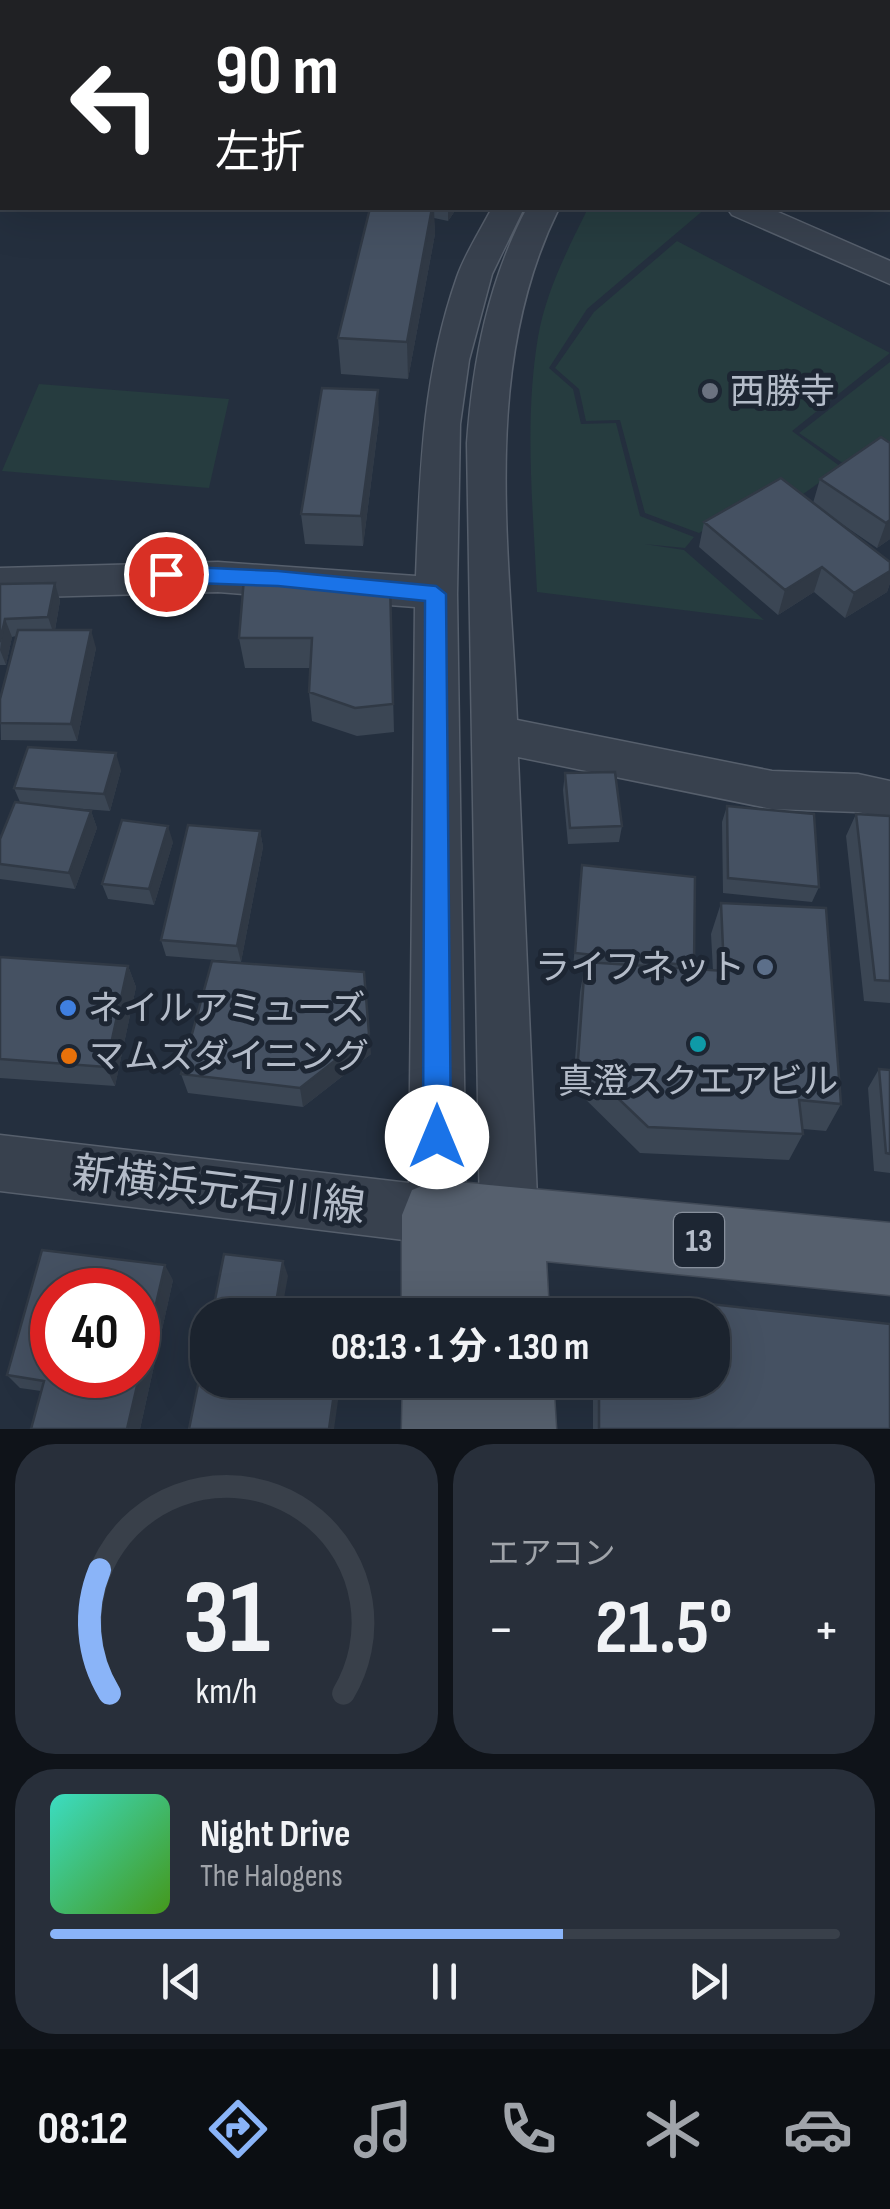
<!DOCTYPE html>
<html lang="ja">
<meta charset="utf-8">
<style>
body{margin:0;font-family:"Sofia Sans Condensed","Noto Sans JP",sans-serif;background:#282f3a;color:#f1f3f6;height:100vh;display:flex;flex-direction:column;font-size:38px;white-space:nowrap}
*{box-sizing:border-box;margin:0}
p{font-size:32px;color:#a0a4aa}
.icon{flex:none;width:55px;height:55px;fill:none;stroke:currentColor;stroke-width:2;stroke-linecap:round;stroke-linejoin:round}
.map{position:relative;height:1429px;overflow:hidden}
.panel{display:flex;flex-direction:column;gap:15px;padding:15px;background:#0f1319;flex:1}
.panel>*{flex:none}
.guide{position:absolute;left:0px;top:0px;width:890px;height:210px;box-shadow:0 10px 40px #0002,0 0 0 2px #39404a;background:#202124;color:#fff;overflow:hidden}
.speed{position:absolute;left:30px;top:1268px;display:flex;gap:20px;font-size:50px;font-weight:700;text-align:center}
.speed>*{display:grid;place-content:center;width:130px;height:130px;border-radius:50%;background:#1b232e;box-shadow:0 10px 40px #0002,0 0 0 2px #39404a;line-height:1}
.speed .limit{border:15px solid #d22;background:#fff;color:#111}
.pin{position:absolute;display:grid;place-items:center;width:85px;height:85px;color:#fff;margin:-42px;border:5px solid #fff;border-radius:50%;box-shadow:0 2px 10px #0007}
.me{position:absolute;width:110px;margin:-55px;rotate:0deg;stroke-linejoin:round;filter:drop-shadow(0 0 8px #0008)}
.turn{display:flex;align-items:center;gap:35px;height:210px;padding:0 50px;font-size:45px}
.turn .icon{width:130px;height:130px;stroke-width:2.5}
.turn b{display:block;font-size:70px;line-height:85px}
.big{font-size:75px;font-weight:700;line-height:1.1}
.panel .card{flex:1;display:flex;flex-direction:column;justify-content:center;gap:15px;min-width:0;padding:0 35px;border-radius:40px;background:#282f3a}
.panel .dial{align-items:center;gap:0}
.dial svg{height:260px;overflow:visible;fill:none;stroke:#39404a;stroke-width:7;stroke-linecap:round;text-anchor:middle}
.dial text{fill:#f1f3f6;stroke:none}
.song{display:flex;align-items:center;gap:30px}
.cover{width:120px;height:120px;border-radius:15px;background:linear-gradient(135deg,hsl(170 70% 55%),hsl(100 70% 35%))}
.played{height:10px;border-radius:5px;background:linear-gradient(90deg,#8ab4f8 65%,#39404a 65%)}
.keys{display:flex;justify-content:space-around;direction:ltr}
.heat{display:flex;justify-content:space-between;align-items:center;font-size:55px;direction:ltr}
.panel .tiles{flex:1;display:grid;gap:15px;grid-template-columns:1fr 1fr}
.card:last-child{grid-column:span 2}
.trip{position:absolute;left:190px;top:1298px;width:540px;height:100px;border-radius:40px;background:#1b232e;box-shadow:0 10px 40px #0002,0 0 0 2px #39404a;font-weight:700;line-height:100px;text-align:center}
.menu{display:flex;height:160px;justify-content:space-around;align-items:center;background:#0b0e12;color:#a0a4aa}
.menu .icon{width:70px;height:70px}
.menu .active{color:#8ab4f8}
.menu b{font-size:45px;color:#f1f3f6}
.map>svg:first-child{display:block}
.green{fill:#263c3f}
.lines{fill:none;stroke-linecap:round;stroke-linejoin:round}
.minor-casing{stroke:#565f6c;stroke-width:3}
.major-casing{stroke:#414a57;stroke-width:3}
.minor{fill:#38414e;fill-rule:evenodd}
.major{fill:#56606e;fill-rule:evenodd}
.wall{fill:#3b4654}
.shaded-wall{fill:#303945}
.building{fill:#455162;stroke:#303945;stroke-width:2.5;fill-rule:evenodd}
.route{fill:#1a73e8;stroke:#114b97;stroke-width:2.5}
.worship-dot{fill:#6b7280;stroke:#1d2633;stroke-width:4}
.service-dot{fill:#5c6f8a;stroke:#1d2633;stroke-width:4}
.shop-dot{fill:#3f7fe0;stroke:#1d2633;stroke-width:4}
.culture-dot{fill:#0f9aa8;stroke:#1d2633;stroke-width:4}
.food-dot{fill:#e8710a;stroke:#1d2633;stroke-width:4}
.labels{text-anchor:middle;stroke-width:10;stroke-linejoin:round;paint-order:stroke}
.shield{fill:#1d2633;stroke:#878f9c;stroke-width:2.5}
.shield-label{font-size:32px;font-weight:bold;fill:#b4bcc9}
.poi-label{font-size:35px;fill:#b4bcc9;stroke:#1d2633;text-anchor:start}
.near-street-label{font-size:42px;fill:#b4bcc9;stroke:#1d2633}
</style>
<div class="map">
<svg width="890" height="1429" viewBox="0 0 890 1429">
<rect width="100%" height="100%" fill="#242f3e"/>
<path class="green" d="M 588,208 L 706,208 L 587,309 L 549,368 L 573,389 L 581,424 L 616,423 L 640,516 L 694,537 L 685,548 L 644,544 L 684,550 L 764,620 L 537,592 C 533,507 524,421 538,337 C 546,291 568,249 588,208 Z
M 677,241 L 890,353 L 792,431 L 841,467 L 792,502 L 774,490 L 699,533 L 645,513 L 620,420 L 586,421 L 579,389 L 555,368 L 594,312 Z
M 890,362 L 890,447 L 850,468 L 799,433 Z
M 39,384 L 229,399 L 209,488 L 2,471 Z"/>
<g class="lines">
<g class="minor-casing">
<path id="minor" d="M 417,0 L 448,0 L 449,2 L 418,2 Z
M 0,128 L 2,128 L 2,146 L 0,146 Z
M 492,208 L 524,208 L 492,274 L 469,360 L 460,424 L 457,594 L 466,1215 L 457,1235 L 437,1244 L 0,1191 L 0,1135 L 409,1183 L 415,607 L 218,592 L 0,598 L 0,568 L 218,562 L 416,576 C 420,472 422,377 457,277 C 465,254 480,231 492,208 Z
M 527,208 L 559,208 C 480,367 510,549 517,720 L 772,771 L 858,774 L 890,781 L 890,819 L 858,812 L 772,809 L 518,757 L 538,1221 L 529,1241 L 509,1250 L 489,1241 L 480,1221 L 467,443 C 473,360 488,282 527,208 Z
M 727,208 L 769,208 L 890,261 L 890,284 L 732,215 Z"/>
</g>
<g class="major-casing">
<path id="major" d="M 437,1180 L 890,1223 L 890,1295 L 546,1261 L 549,1315 L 402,1315 L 402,1215 L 412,1190 Z
M 403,1380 L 553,1380 L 556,1429 L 402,1429 Z"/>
</g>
<use href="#minor" class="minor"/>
<use href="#major" class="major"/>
</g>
<path class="wall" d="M 798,0 L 858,0 L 855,2 L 801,2 L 798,1 Z
M 0,22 L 2,22 L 2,126 L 0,126 Z
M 370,208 L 457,208 L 448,221 L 434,218 L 435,234 L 408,379 L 341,374 L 338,338 Z
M 379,420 L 363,546 L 305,544 L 301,514 Z
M 881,437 L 890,539 L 877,548 L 833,518 L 890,562 L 890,583 L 887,592 L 845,618 L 814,592 L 778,615 L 699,547 L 704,522 L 813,503 L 820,479 Z
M 390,582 L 394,732 L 357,736 L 312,721 L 309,692 L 310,668 L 245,668 L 239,638 Z
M 55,583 L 60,601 L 55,630 L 96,648 L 77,741 L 1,740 L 0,699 L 16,636 L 12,637 L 6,665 L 0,665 L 0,584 Z
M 121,770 L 110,811 L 57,807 L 91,811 L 97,828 L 75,889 L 0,879 L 0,839 L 20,802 L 14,788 Z
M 565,773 L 622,826 L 619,842 L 568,844 L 563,790 Z
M 727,806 L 819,887 L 812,902 L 723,893 L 722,822 Z
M 856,814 L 890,816 L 890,1003 L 864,1001 L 846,836 Z
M 260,831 L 263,847 L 241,962 L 166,956 L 161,940 Z
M 173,842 L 154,905 L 108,899 L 102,884 Z
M 582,865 L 694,966 L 693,969 L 713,971 L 711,934 L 721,903 L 841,1104 L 826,1131 L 803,1129 L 803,1134 L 789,1160 L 640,1153 L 573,1087 L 580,992 L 584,970 L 573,968 Z
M 0,957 L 128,966 L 136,987 L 115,1086 L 0,1078 Z
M 371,1054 L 303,1107 L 188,1093 L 181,1074 Z
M 879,1069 L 890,1070 L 890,1173 L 874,1171 L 868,1088 Z
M 173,1280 L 140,1429 L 31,1429 L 41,1391 L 20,1388 L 7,1375 Z
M 594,1380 L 712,1380 L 890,1429 L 593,1429 L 593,1384 Z"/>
<path class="shaded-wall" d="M 632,0 L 654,0 L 650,2 L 632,2 Z
M 843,0 L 858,0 L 855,2 L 842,2 Z
M 890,76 L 890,99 L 888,103 L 888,79 Z
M 432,208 L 434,208 L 435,234 L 408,379 L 407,342 Z
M 448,208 L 457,208 L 448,221 Z
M 378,390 L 379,420 L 363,546 L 361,516 Z
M 890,520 L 890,539 L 877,548 L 886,523 Z
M 822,567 L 814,592 L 778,615 L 785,590 Z
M 890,571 L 890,583 L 887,592 L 845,618 L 854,593 Z
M 55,583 L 60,601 L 54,635 L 48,617 Z
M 5,619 L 12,637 L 6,665 L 0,650 Z
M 91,630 L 96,648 L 77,741 L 71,724 Z
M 116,753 L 121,770 L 110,811 L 104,794 Z
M 91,811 L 97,828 L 75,889 L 69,873 Z
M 168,826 L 173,842 L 154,905 L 149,889 Z
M 260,831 L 263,847 L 241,962 L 237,946 Z
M 128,966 L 136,987 L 115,1086 L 106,1067 Z
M 364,972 L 371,1054 L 303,1107 L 300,1088 Z
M 283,1261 L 288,1276 L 281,1315 L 274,1315 Z
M 165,1265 L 173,1280 L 140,1429 L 127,1429 Z
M 336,1380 L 341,1380 L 334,1429 L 329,1429 Z"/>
<path class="building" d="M 15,0 L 48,0 L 47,2 L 14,2 Z
M 184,0 L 245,0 L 244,2 L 183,2 Z
M 288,0 L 357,0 L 357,2 L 288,2 Z
M 538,0 L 619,0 L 615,2 L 534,2 Z
M 0,22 L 2,22 L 2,40 L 0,40 Z
M 2,45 L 2,108 L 0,108 L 0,46 Z
M 888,59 L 890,60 L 890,76 L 888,79 Z
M 370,208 L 432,208 L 407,342 L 338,338 Z
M 322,388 L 378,390 L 361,516 L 301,514 Z
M 881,437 L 890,443 L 890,520 L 886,523 L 820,479 Z
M 781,478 L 890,562 L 890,571 L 854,593 L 822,567 L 785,590 L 704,522 Z
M 244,578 L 390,582 L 393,704 L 355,708 L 309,692 L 312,638 L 239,638 Z
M 55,583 L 48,617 L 5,619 L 0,642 L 0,584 Z
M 18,630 L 91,630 L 71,724 L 0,723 L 0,699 Z
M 28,747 L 116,753 L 104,794 L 14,788 Z
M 615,772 L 622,826 L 570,828 L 565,773 Z
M 15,802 L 91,811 L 69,873 L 0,864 L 0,839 Z
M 727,806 L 814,814 L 819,887 L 728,878 Z
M 856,814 L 890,816 L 890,981 L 875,980 Z
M 122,820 L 168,826 L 149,889 L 102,884 Z
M 188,825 L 260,831 L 237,946 L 161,940 Z
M 582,865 L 695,877 L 694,966 L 575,953 Z
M 721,903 L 826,908 L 841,1104 L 799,1100 L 803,1134 L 648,1127 L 578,1060 L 585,962 L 724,971 Z
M 0,957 L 128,966 L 106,1067 L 0,1059 Z
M 212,961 L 364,972 L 369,1034 L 300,1088 L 181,1074 Z
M 879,1069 L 890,1070 L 890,1154 L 886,1153 Z
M 42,1250 L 165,1265 L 127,1429 L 31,1429 L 44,1381 L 7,1375 ZM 52,1290 L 138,1290 L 138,1375 L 52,1375 Z
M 224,1254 L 283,1261 L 274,1315 L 212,1315 Z
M 666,1299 L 890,1324 L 890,1429 L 599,1429 L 599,1380 L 712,1380 L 712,1315 L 650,1315 Z
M 208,1335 L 208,1380 L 336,1380 L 329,1429 L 189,1429 Z"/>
<path class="route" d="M 166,566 L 278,571 L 436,586 L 446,594 L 451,1137 L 447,1147 L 437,1151 L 427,1147 L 423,1137 L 425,601 L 278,586 L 166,582 L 155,574 Z"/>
<circle class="worship-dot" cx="710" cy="391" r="10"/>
<circle class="service-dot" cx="765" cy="967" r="10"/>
<circle class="shop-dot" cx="68" cy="1008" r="10"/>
<circle class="culture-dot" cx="698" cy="1044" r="10"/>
<circle class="food-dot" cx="69" cy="1056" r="10"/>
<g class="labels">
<rect class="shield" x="674" y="1213" width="50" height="54" rx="8"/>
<g class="shield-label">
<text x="699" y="1251">13</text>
</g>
<g class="poi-label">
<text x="730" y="403">西勝寺</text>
<text x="745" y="979" text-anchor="end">ライフネット</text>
<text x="88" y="1020">ネイルアミューズ</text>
<text x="89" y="1068">マムズダイニング</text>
<text x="698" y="1093" text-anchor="middle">真澄スクエアビル</text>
</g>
<g class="near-street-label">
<text transform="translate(219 1189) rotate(7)" y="15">新横浜元石川線</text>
</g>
</g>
</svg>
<div class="speed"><div class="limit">40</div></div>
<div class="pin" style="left:166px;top:574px;background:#d93025"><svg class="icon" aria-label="arrive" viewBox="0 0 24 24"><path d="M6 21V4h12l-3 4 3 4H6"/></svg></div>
<svg class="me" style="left:437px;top:1137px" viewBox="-20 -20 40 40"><circle r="19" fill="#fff"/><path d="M0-13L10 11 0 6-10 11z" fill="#1a73e8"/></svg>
<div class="trip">08:13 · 1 分 · 130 m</div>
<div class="guide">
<div class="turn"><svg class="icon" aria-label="left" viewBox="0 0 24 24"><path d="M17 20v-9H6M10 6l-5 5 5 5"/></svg><div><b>90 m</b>左折</div></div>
</div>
</div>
<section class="panel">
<div class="tiles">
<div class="card dial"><svg viewBox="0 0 100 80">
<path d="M14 69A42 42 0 1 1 86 69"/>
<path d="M14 69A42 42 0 0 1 11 31" stroke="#8ab4f8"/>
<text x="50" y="56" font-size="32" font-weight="700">31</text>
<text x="50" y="72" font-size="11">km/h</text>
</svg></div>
<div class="card"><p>エアコン</p>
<div class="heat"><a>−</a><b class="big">21.5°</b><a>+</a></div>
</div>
<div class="card">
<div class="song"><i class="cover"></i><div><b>Night Drive</b><p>The Halogens</p></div></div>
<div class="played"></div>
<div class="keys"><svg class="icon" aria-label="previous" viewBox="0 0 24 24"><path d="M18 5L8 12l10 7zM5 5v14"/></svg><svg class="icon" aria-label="pause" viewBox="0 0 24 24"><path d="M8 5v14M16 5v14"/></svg><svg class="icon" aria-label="next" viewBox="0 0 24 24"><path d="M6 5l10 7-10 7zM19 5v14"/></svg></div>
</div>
</div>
</section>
<nav class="menu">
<b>08:12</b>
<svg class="icon active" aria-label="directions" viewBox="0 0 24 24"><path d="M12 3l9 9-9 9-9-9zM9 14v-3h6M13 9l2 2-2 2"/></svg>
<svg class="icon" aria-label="music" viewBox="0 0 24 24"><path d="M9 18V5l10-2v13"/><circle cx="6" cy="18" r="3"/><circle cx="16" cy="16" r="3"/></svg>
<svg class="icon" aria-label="phone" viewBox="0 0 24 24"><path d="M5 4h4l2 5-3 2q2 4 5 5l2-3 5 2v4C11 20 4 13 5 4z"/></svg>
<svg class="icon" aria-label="climate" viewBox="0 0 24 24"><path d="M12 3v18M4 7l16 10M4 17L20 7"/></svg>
<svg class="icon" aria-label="car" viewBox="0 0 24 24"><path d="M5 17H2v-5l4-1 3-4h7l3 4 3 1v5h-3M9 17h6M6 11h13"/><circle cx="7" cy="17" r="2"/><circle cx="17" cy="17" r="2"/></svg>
</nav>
